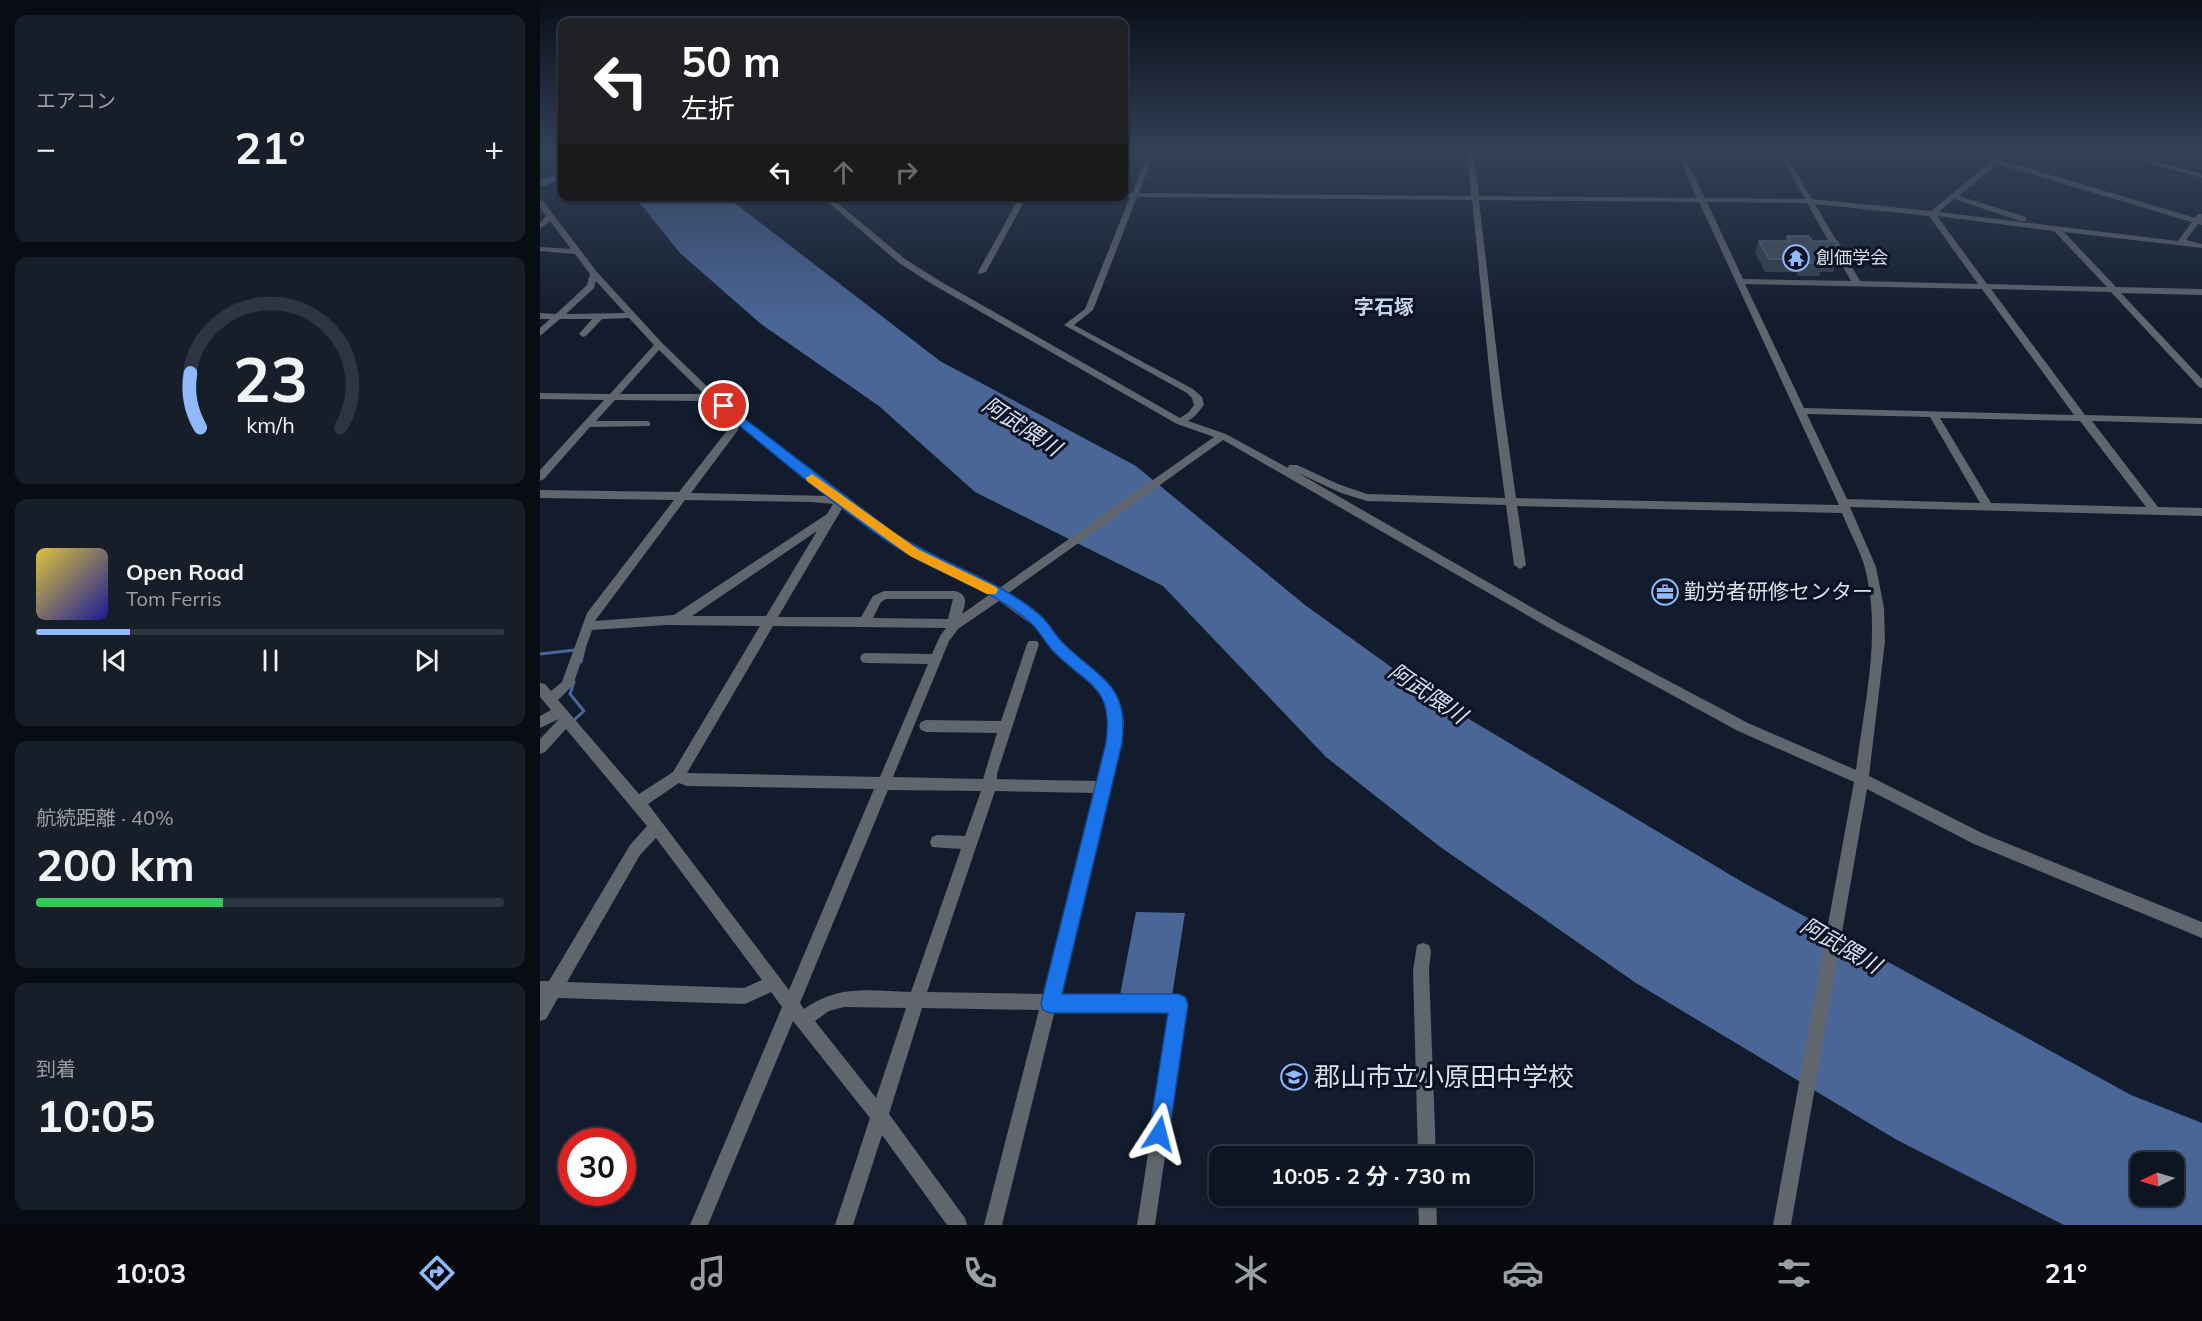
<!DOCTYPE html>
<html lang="ja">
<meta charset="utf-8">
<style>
body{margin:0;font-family:Mulish,"Noto Sans JP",sans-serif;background:#171e2a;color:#f1f3f6;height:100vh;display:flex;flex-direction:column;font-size:22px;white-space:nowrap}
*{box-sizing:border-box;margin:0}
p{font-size:20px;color:#9b9fa5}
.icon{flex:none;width:33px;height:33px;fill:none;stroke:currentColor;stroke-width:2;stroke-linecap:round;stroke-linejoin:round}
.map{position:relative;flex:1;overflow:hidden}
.side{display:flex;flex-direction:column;gap:15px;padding:15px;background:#080c13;width:540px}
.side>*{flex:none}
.hud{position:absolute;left:18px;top:18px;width:570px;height:183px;border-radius:12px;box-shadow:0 2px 4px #0004,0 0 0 2px #2e3440;background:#202124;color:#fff;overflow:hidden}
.needle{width:39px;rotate:265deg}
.tools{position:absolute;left:1590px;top:1152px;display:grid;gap:12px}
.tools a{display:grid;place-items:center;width:54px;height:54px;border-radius:12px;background:#0e1522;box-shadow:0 2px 4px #0004,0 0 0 2px #2e3440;font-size:30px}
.speed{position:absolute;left:18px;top:1128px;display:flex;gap:12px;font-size:30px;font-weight:700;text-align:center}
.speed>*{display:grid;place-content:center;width:78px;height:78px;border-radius:50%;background:#0e1522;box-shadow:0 2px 4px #0004,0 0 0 2px #2e3440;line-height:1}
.speed .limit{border:9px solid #d22;background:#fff;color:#111}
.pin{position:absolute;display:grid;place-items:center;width:51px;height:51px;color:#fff;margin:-26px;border:3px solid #fff;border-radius:50%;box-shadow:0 2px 6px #0007}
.me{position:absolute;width:66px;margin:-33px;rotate:9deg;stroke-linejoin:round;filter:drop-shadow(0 0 4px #0008)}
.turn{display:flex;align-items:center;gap:21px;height:126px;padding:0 24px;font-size:27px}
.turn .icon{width:78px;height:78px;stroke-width:2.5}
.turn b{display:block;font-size:42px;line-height:51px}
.lanes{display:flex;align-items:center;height:57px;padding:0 24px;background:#0003;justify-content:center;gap:30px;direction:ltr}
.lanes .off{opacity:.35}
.big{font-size:45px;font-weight:700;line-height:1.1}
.side .tile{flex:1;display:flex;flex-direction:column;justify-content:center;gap:9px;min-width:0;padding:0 21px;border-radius:12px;background:#171e2a}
.side .dial{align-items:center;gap:0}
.dial svg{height:156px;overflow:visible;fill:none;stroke:#2e3440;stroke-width:7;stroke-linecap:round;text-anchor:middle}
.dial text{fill:#f1f3f6;stroke:none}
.song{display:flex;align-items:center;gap:18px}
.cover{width:72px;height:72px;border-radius:9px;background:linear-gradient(135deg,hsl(50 70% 55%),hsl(240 70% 35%))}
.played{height:6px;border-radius:3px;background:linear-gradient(90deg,#90b8fd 20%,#2e3440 20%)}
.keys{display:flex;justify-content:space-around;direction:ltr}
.heat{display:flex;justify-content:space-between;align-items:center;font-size:33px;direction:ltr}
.charge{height:9px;border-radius:4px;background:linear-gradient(90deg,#34c759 40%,#2e3440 0)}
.trip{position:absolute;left:669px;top:1146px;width:324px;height:60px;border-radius:12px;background:#0e1522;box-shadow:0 2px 4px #0004,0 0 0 2px #2e3440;font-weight:700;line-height:60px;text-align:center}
.tabs{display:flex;height:96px;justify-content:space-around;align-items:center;background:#06080e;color:#9b9fa5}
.tabs .icon{width:42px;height:42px}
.tabs .active{color:#90b8fd}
.tabs b{font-size:27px;color:#f1f3f6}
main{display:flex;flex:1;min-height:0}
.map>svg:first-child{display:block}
.water{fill:#4a6697;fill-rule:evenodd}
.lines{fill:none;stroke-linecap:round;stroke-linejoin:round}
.stream{stroke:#4a6697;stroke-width:3}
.river{fill:#4a6697;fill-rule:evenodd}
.minor{fill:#60656e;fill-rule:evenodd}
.wall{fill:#364052}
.building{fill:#485162;stroke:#5e6878;stroke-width:1.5}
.route{fill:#1a73e8;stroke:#114b97;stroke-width:1.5}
.slow{fill:#f59e0b}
.labels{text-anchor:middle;stroke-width:6;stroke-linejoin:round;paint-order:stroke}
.far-poi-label{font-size:18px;fill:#d9e0eb;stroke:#0a1323;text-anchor:start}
.far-quarter-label{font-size:20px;font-weight:bold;fill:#c7d5ec;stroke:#0a1323}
.poi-label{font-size:21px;fill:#d9e0eb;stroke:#0a1323;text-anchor:start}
.water-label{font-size:22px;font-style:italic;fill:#d9e2f1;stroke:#0a1323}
.near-poi-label{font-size:26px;fill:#d9e0eb;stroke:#0a1323;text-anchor:start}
</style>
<main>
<section class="side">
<div class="tile"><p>エアコン</p>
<div class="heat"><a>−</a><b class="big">21°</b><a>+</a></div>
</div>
<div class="tile dial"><svg viewBox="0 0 100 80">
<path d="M14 69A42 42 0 1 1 86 69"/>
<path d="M14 69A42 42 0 0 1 9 41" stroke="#90b8fd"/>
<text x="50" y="56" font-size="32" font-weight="700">23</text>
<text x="50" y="72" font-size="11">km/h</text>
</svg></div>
<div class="tile">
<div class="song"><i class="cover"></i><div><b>Open Road</b><p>Tom Ferris</p></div></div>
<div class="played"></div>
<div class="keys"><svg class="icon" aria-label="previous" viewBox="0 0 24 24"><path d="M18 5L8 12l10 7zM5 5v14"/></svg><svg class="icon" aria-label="pause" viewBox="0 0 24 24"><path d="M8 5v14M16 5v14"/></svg><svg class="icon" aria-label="next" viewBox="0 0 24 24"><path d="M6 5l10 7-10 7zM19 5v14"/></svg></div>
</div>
<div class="tile"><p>航続距離 · 40%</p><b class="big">200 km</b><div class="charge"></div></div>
<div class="tile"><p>到着</p><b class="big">10:05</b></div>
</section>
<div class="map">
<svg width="1662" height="1225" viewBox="0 0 1662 1225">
<rect width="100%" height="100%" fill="#131c2d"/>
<path class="water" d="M 95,197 L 187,197 L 400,361 L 596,466 L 765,605 L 897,700 L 1204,883 L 1591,1095 L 1662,1123 L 1662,1225 L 1524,1225 L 1357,1140 L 1096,983 L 899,846 L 786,757 L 623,586 L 435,492 L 339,406 L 221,324 L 140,253 ZM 1600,1162 L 1634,1162 L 1634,1196 L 1600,1196 Z
M 596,912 L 645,913 L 632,996 L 580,995 Z"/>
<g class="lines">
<path class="stream" d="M 0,654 L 35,650
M 41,662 L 44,649
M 32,722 L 44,711 L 30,694 L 34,682"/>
<path class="river" d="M 22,173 L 22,180 L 0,187 L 0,179 Z"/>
<path class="minor" d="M 609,151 L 615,151 L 599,193 L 931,196 L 927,151 L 933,151 L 939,196 L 1157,198 L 1136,151 L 1142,151 L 1165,198 L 1265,199 L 1238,151 L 1244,151 L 1272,199 L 1391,211 L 1464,151 L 1471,151 L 1461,160 L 1655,218 L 1658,214 L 1662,214 L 1662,225 L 1658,224 L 1646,240 L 1662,244 L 1662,248 L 1524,232 L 1576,287 L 1662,289 L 1662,295 L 1581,293 L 1662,379 L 1662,388 L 1659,387 L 1571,292 L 1451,289 L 1545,415 L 1662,418 L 1662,424 L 1552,421 L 1618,507 L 1662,508 L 1662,516 L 1310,507 L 1336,567 L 1344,608 L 1345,641 L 1329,776 L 1444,834 L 1662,922 L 1662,938 L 1434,844 L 1327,789 L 1251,1225 L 1233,1225 L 1314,782 L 1198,731 L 1011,629 L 683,440 L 467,594 L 506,623 L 522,644 L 554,670 L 573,690 L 579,700 L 584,721 L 571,787 L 519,994 L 639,996 L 645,998 L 647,1004 L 615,1225 L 597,1225 L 630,1012 L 515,1010 L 462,1225 L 444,1225 L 499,1010 L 382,1008 L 349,1114 L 425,1218 L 427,1225 L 407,1225 L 342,1135 L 313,1225 L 295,1225 L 330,1118 L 253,1021 L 168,1225 L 150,1225 L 242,1007 L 231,992 L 205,1004 L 18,998 L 6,1019 L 0,1021 L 0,981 L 9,981 L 90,845 L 107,826 L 26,729 L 5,752 L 0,754 L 0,739 L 19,719 L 0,728 L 0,716 L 11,710 L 0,697 L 0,683 L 5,684 L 11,691 L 22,682 L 47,613 L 134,500 L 0,498 L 0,490 L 139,492 L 189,428 L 191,417 L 170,399 L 157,401 L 75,400 L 56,421 L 107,421 L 110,422 L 110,426 L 50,427 L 4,479 L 0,481 L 0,470 L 64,400 L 0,399 L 0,393 L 70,394 L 114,345 L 89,318 L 62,319 L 46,336 L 43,337 L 39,334 L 52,319 L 20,319 L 0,336 L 0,328 L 10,319 L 0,319 L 0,313 L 16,314 L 47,285 L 50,274 L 35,254 L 0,251 L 0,247 L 31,249 L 10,221 L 0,229 L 0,223 L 6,216 L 0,208 L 0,201 L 3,201 L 57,272 L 122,343 L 175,394 L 240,449 L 353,533 L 379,550 L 458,589 L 674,437 L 637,424 L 392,284 L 359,263 L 281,196 L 289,196 L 365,259 L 398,280 L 640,418 L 649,412 L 654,405 L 652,398 L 647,393 L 524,325 L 545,309 L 590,197 L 581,196 L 584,196 L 584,193 L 592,193 ZM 1457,164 L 1652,222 L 1638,241 L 1399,212 L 1414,199 L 1480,221 L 1486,221 L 1486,217 L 1419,196 ZM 597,197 L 932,200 L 952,398 L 965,498 L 827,494 L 798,484 L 757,465 L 749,465 L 748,468 L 686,434 L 648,421 L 655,416 L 664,405 L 662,397 L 653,389 L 534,325 L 553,310 ZM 939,200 L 1159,202 L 1299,505 L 976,498 L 962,398 ZM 1167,202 L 1267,203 L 1311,281 L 1203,279 ZM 1275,204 L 1389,216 L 1438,284 L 1320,281 ZM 1397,216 L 1514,231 L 1567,287 L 1447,284 ZM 56,281 L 85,313 L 26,314 L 54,288 ZM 1205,284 L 1442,289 L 1534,415 L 1264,408 ZM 119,350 L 164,394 L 80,394 ZM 1267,414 L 1390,417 L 1440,503 L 1307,499 ZM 1400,418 L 1540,421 L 1606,507 L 1451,503 ZM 200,425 L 232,453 L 289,496 L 151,493 L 198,430 ZM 758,473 L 801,493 L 827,501 L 966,505 L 974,565 L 980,569 L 986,565 L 977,506 L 1302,513 C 1309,531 1320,550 1325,568 C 1342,635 1324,704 1316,770 L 1208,723 L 1019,623 ZM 145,500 L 271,502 L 293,504 L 287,514 L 134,615 L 55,621 ZM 303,507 L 371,556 L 449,595 L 422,614 C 426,603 428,594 415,591 L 344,591 L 333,596 L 321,617 L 238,617 ZM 277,531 L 226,616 L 152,616 ZM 346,599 L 413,599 L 408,619 L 333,618 L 341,602 ZM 459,601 L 498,629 L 514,650 L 546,678 L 568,705 L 570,721 L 558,781 L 457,779 L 457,774 L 499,644 L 497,641 L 489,641 L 487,644 L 461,721 L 386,720 L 381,722 L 379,726 L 381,730 L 386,732 L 457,733 L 443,779 L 353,777 L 409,641 L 418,629 ZM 127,625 L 220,626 L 133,772 L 99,794 L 18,700 L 33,685 L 52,630 ZM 233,626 L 406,628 L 400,636 L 392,654 L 326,653 L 322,654 L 320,658 L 322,662 L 326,663 L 388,664 L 340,777 L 147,773 ZM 139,783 L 147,786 L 334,789 L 249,990 L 108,804 ZM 348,790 L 441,791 L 425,836 L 397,835 L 392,837 L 390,842 L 392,847 L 421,849 L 371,992 C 330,991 300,984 264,1009 L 260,1003 ZM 455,791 L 555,793 L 503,994 L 387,992 ZM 116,838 L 222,980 L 204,988 L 27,982 L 100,855 ZM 304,1007 L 366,1008 L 336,1098 L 275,1021 L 289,1011 Z
M 1568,151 L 1578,151 L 1662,174 L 1662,178 Z
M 480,196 L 487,196 L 446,272 L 439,274 L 438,272 Z
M 883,943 L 889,945 L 891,951 L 889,970 L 896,1156 L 878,1156 L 873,970 L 877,945 Z
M 878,1196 L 896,1196 L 897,1225 L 879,1225 Z"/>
</g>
<path class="wall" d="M 1247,236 L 1272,241 L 1302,251 L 1293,272 L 1280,272 L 1279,276 L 1258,276 L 1256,272 L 1225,272 L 1215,253 L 1219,241 L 1245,241 Z"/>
<path class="building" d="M 1247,236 L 1269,236 L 1272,241 L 1297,241 L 1302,251 L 1292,250 L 1298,260 L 1281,260 L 1284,264 L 1263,263 L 1261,260 L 1229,259 L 1219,241 L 1250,241 Z"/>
<linearGradient id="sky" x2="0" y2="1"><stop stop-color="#0a0f19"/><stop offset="0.47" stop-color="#334057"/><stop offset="1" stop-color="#334057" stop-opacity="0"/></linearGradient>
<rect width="1662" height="322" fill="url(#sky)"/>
<path class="route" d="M 184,403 L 354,533 C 400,563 460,580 501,616 C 510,624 515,636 524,644 C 561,680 589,684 582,743 L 522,994 L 639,994 L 645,997 L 648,1004 L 629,1134 L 626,1141 L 619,1144 L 612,1141 L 609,1134 L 628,1013 L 510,1013 L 503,1010 L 501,1003 L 566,743 C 574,686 548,686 514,652 C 505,643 500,631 491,623 C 449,586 390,572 344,539 C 287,499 233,454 180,409 L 180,404 Z"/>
<path class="slow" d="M 272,474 L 379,550 L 456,587 L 458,590 L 456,594 L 447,594 L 370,556 L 267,481 L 266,478 Z"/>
<defs>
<g id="temple-ring" transform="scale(1.35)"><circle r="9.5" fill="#0a1323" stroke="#90b8fd" stroke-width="1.5"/><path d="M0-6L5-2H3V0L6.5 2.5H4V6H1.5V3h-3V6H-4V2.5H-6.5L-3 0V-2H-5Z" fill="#90b8fd"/></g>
<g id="office-ring" transform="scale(1.35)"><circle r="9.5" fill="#0a1323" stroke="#90b8fd" stroke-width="1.5"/><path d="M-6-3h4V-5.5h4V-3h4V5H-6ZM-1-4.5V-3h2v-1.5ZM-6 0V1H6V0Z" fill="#90b8fd"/></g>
<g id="school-ring" transform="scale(1.35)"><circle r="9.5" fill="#0a1323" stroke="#90b8fd" stroke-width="1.5"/><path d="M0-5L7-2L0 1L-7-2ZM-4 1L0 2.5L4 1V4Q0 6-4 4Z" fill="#90b8fd"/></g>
</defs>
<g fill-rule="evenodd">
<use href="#temple-ring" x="1256" y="258"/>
<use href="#office-ring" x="1125" y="592"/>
<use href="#school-ring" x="754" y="1077"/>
</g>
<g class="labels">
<g class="far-poi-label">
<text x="1276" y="264">創価学会</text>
</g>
<g class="far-quarter-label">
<text x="844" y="314">字石塚</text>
</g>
<g class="poi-label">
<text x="1144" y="599">勤労者研修センター</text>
</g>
<g class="water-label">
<text transform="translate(482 426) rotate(33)" y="8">阿武隈川</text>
<text transform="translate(888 693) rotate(34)" y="8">阿武隈川</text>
<text transform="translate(1301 945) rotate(30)" y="8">阿武隈川</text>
</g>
<g class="near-poi-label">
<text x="774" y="1086">郡山市立小原田中学校</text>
</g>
</g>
</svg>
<div class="tools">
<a><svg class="needle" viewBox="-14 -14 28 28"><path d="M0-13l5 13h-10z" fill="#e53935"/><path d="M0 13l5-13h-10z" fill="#9b9fa5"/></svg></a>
</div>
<div class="speed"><div class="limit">30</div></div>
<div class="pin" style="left:184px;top:406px;background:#d93025"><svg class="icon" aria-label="arrive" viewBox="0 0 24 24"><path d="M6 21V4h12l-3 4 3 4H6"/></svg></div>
<svg class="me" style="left:619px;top:1134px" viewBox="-20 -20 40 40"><path d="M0-17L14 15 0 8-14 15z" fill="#1a73e8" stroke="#fff" stroke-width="4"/></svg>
<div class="trip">10:05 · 2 分 · 730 m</div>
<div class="hud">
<div class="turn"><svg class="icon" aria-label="left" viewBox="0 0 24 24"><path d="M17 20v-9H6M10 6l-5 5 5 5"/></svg><div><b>50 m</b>左折</div></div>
<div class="lanes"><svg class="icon" aria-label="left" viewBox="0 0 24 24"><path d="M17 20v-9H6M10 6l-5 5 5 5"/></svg><svg class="icon off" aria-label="ahead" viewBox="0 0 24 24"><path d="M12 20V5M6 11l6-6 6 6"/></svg><svg class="icon off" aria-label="right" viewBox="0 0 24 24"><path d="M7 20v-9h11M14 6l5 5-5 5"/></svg></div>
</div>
</div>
</main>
<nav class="tabs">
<b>10:03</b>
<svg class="icon active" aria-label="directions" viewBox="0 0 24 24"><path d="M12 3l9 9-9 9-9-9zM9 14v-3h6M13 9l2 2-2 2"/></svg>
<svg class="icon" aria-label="music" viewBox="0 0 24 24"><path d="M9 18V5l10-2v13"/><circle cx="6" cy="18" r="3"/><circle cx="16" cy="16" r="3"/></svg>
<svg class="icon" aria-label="phone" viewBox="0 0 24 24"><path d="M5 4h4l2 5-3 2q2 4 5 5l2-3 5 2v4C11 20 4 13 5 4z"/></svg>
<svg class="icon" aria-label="climate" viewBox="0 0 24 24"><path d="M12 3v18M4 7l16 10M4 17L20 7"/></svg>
<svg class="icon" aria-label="car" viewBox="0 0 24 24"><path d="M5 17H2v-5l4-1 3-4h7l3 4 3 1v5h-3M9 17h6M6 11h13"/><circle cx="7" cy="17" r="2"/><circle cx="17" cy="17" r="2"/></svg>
<svg class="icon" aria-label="filters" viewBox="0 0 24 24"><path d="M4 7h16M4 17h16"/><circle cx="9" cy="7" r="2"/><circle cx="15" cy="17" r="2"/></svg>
<b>21°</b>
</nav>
